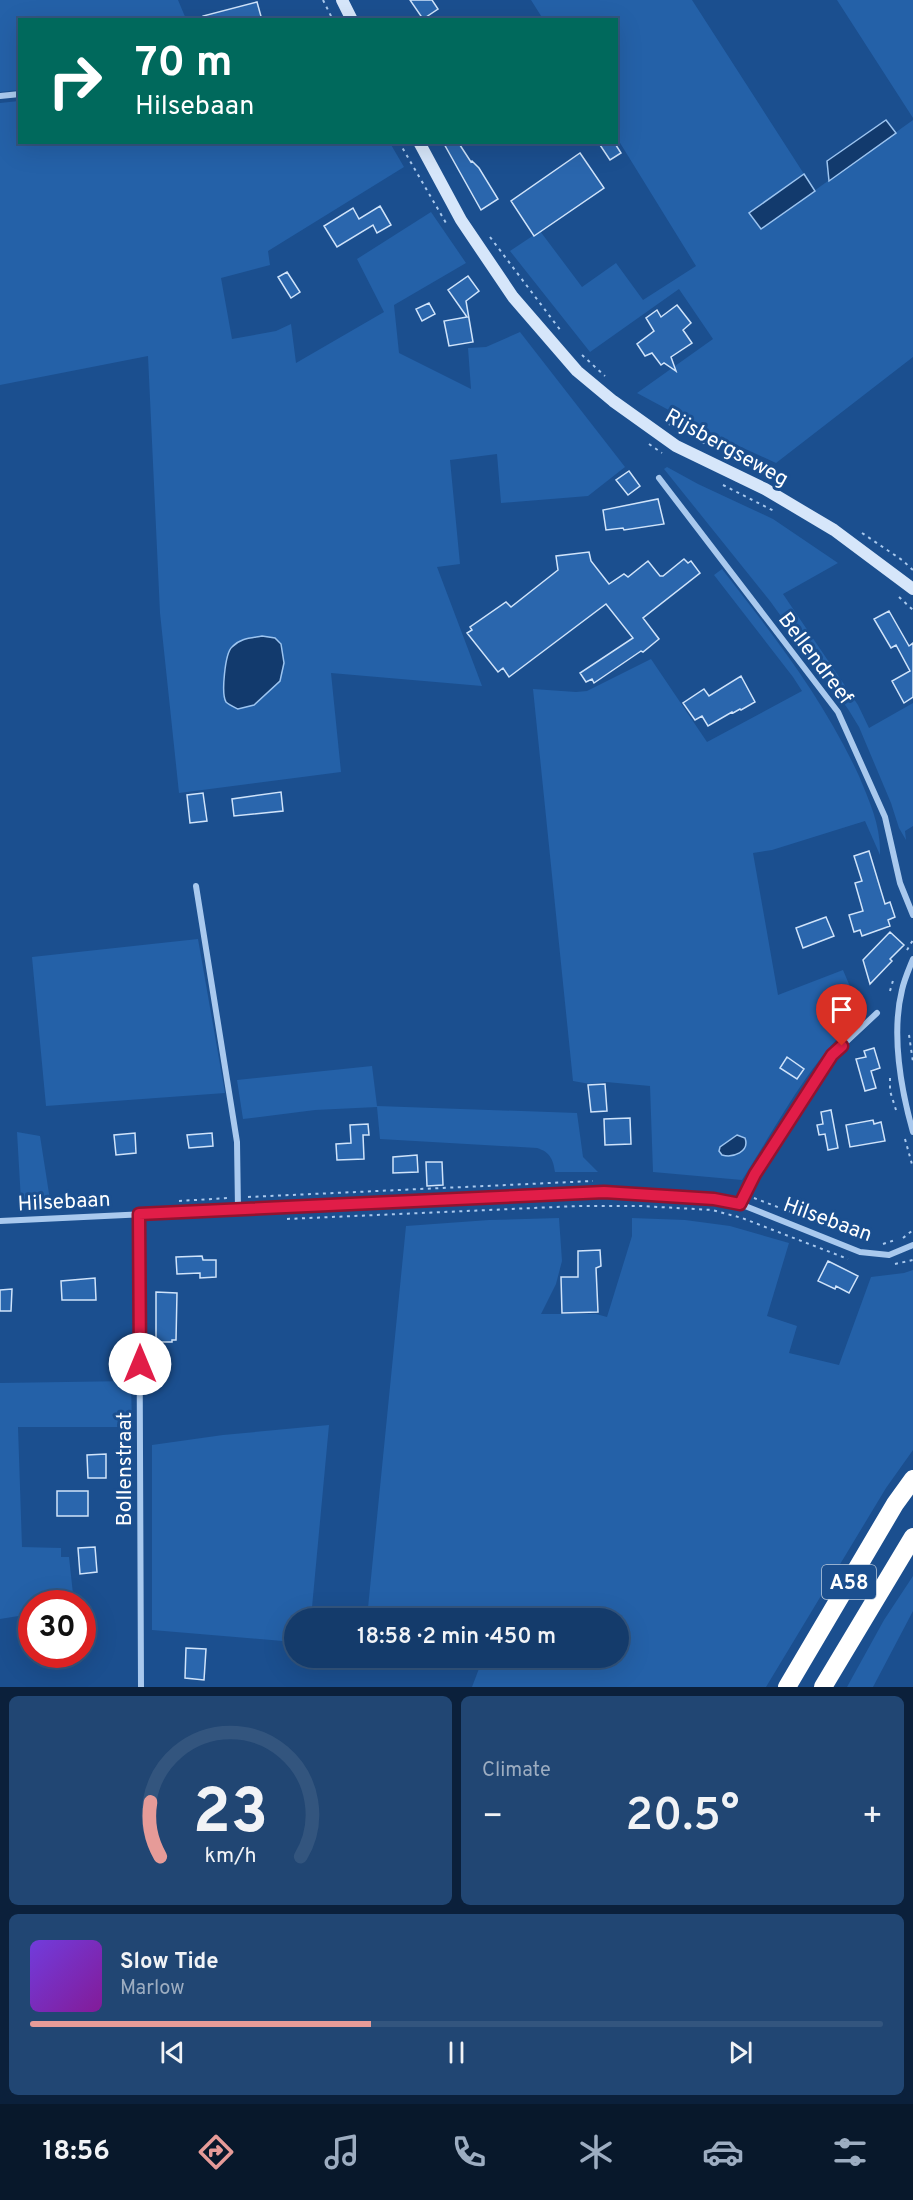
<!DOCTYPE html>
<meta charset="utf-8">
<style>
body{margin:0;font-family:Overpass,sans-serif;background:#214673;color:#f1f3f6;height:100vh;display:flex;flex-direction:column;font-size:22px;white-space:nowrap}
*{box-sizing:border-box;margin:0}
p{font-size:20px;color:#9dadc1}
.icon{flex:none;width:33px;height:33px;fill:none;stroke:currentColor;stroke-width:2;stroke-linecap:round;stroke-linejoin:round}
.map{position:relative;height:1687px;overflow:hidden}
.drawer{display:flex;flex-direction:column;gap:9px;padding:9px;background:#0b203b;flex:1}
.drawer>*{flex:none}
.guide{position:absolute;left:18px;top:18px;width:600px;height:126px;border-radius:0px;box-shadow:0 6px 24px #0002,0 0 0 2px #33557e;background:#00695c;color:#fff;overflow:hidden}
.speed{position:absolute;left:18px;top:1590px;display:flex;gap:12px;font-size:30px;font-weight:700;text-align:center}
.speed>*{display:grid;place-content:center;width:78px;height:78px;border-radius:50%;background:#143b6b;box-shadow:0 6px 24px #0002,0 0 0 2px #33557e;line-height:1}
.speed .limit{border:9px solid #d22;background:#fff;color:#111}
.pin{position:absolute;display:grid;place-items:center;width:51px;height:51px;color:#fff;margin:-62px -26px;border-radius:50% 50% 50% 0;rotate:-45deg;box-shadow:0 0 6px #0007}
.pin .icon{rotate:45deg}
.me{position:absolute;width:66px;margin:-33px;rotate:0deg;stroke-linejoin:round;filter:drop-shadow(0 0 4px #0008)}
.turn{display:flex;align-items:center;gap:21px;height:126px;padding:0 18px;font-size:27px}
.turn .icon{width:78px;height:78px;stroke-width:2.5}
.turn b{display:block;font-size:42px;line-height:51px}
.big{font-size:45px;font-weight:600;line-height:1.1}
.drawer .tile{flex:1;display:flex;flex-direction:column;justify-content:center;gap:9px;min-width:0;padding:0 21px;border-radius:9px;background:#214673}
.drawer .dial{align-items:center;gap:0}
.dial svg{height:156px;overflow:visible;fill:none;stroke:#33557e;stroke-width:7;stroke-linecap:round;text-anchor:middle}
.dial text{fill:#f1f3f6;stroke:none}
.song{display:flex;align-items:center;gap:18px}
.cover{width:72px;height:72px;border-radius:9px;background:linear-gradient(135deg,hsl(260 70% 55%),hsl(290 70% 35%))}
.played{height:6px;border-radius:3px;background:linear-gradient(90deg,#e69b98 40%,#33557e 40%)}
.keys{display:flex;justify-content:space-around;direction:ltr}
.heat{display:flex;justify-content:space-between;align-items:center;font-size:33px;direction:ltr}
.drawer .tiles{flex:1;display:grid;gap:9px;grid-template-columns:1fr 1fr}
.tile:last-child{grid-column:span 2}
.trip{position:absolute;left:284px;top:1608px;width:345px;height:60px;border-radius:30px;background:#143b6b;box-shadow:0 6px 24px #0002,0 0 0 2px #33557e;font-weight:600;line-height:60px;text-align:center}
.menu{display:flex;height:96px;justify-content:space-around;align-items:center;background:#08182b;color:#9dadc1}
.menu .icon{width:42px;height:42px}
.menu .on{color:#e69b98}
.menu b{font-size:27px;color:#f1f3f6}
.map>svg:first-child{display:block}
.green{fill:#2461a8}
.water{fill:#123a6d;stroke:#9cc4f0;stroke-width:1.5}
.building{fill:#2a66ad;stroke:#cfe3fa;stroke-width:1.5}
.lines{fill:none;stroke-linecap:round;stroke-linejoin:round}
.path{stroke:#a9c9ee;stroke-width:2;stroke-dasharray:3 4.5;stroke-linecap:butt}
.minor{stroke:#a9c9ee;stroke-width:6}
.secondary{stroke:#d6e6fa;stroke-width:12}
.motorway{stroke:#fff;stroke-width:18}
.route-casing{stroke:#92132f;stroke-width:15}
.route{stroke:#e11d48;stroke-width:10}
.labels{text-anchor:middle;stroke-width:6;stroke-linejoin:round;paint-order:stroke}
.shield{fill:#1b4f8f;stroke:#bbcadd;stroke-width:1.5}
.shield-label{font-size:20px;font-weight:bold;fill:#fff}
.street-label{font-size:21px;fill:#fff;stroke:#1b4f8f}
</style>
<div class="map">
<svg width="913" height="1687" viewBox="0 0 913 1687">
<rect width="100%" height="100%" fill="#1b4f8f"/>
<path class="green" d="M 0,0 L 178,0 L 186,19 L 20,20 L 19,90 L 0,92 Z
M 531,0 L 692,0 L 804,174 L 749,213 L 761,229 L 913,120 L 913,357 L 776,463 L 719,437 L 637,393 L 713,339 L 679,289 L 590,352 L 510,251 L 540,231 L 582,287 L 616,263 L 643,300 L 696,266 L 617,138 L 616,20 L 543,19 Z
M 837,0 L 913,0 L 913,118 Z
M 19,101 L 20,142 L 390,143 L 404,167 L 268,251 L 270,265 L 221,278 L 232,339 L 276,331 L 291,324 L 296,363 L 384,312 L 357,259 L 431,212 L 466,263 L 394,305 L 399,353 L 471,389 L 468,348 L 486,347 L 520,332 L 625,467 L 588,496 L 501,503 L 497,454 L 450,460 L 460,564 L 437,567 L 482,686 L 331,673 L 341,772 L 179,793 L 160,613 L 148,356 L 0,385 L 0,103 Z
M 667,467 L 698,484 L 773,519 L 838,563 L 783,594 L 858,705 L 869,728 L 913,703 L 913,826 L 905,831 L 906,840 L 899,828 L 891,803 L 859,727 L 848,709 L 770,601 L 664,469 Z
M 722,569 C 774,636 823,698 859,776 C 870,803 881,826 880,855 L 865,821 L 772,850 L 753,853 L 778,995 L 843,970 L 862,1015 C 812,1056 777,1126 742,1180 L 653,1172 L 650,1086 L 606,1082 L 590,1084 L 573,1081 L 533,689 L 576,692 L 587,691 L 651,659 L 707,742 L 802,691 L 793,677 L 714,575 Z
M 198,939 L 225,1093 L 46,1106 L 32,957 Z
M 372,1066 L 377,1106 L 577,1113 L 583,1157 L 598,1172 L 555,1172 C 553,1159 550,1152 537,1148 L 380,1139 L 377,1107 L 315,1110 L 243,1119 L 237,1080 Z
M 17,1132 L 40,1136 L 50,1200 L 21,1201 Z
M 559,1218 L 562,1261 L 556,1284 L 541,1314 L 596,1314 L 607,1317 L 632,1236 L 632,1218 L 685,1220 L 730,1226 L 789,1243 L 767,1316 L 797,1326 L 789,1353 L 839,1365 L 871,1277 L 904,1273 L 913,1270 L 913,1450 L 886,1488 L 766,1687 L 472,1687 L 483,1658 L 618,1658 L 618,1618 L 367,1618 L 406,1226 L 489,1220 Z
M 131,1381 L 132,1427 L 18,1427 L 22,1547 L 61,1548 L 61,1557 L 69,1557 L 74,1603 L 32,1604 L 31,1614 L 0,1619 L 0,1383 Z
M 329,1425 L 311,1618 L 294,1618 L 294,1642 L 152,1630 L 152,1445 L 223,1435 Z
M 913,1576 L 913,1611 L 873,1687 L 847,1687 L 884,1620 Z"/>
<path class="water" d="M 886,120 L 896,133 L 829,181 L 827,161 Z
M 804,174 L 815,191 L 761,229 L 749,213 Z
M 262,636 L 275,638 L 281,644 L 284,663 L 280,681 L 254,705 L 238,709 C 234,707 229,705 226,702 C 221,694 225,653 232,647 C 240,638 251,638 262,636 Z
M 737,1135 L 745,1138 C 750,1152 733,1158 722,1155 L 719,1151 L 720,1147 Z"/>
<path class="building" d="M 410,0 L 432,0 L 438,9 L 423,19 Z
M 257,2 L 262,20 L 203,20 L 203,16 Z
M 443,142 L 458,142 L 471,162 L 472,161 L 479,168 L 498,199 L 481,210 Z
M 598,142 L 614,142 L 621,153 L 610,160 Z
M 580,153 L 604,188 L 534,236 L 511,201 Z
M 380,206 L 391,225 L 377,233 L 373,225 L 337,247 L 324,226 L 353,208 L 359,219 Z
M 287,272 L 300,292 L 291,298 L 278,277 Z
M 468,276 L 479,291 L 466,301 L 473,342 L 449,346 L 444,321 L 467,317 L 448,290 Z
M 429,303 L 435,314 L 422,321 L 416,309 Z
M 677,305 L 691,323 L 683,330 L 692,343 L 671,357 L 676,371 L 664,363 L 661,365 L 652,353 L 645,356 L 637,344 L 654,331 L 646,318 L 657,310 L 661,317 Z
M 629,471 L 640,486 L 628,495 L 616,480 Z
M 658,499 L 664,524 L 624,530 L 623,528 L 606,530 L 603,510 Z
M 589,552 L 591,561 L 609,584 L 624,574 L 628,577 L 648,561 L 660,576 L 663,576 L 684,559 L 688,563 L 691,561 L 700,573 L 643,618 L 659,639 L 643,652 L 641,651 L 594,683 L 592,679 L 586,682 L 580,673 L 633,638 L 606,604 L 509,677 L 503,668 L 498,672 L 467,633 L 472,630 L 470,627 L 506,602 L 511,607 L 558,570 L 556,556 Z
M 889,611 L 909,646 L 913,643 L 913,697 L 904,703 L 892,681 L 910,671 L 896,645 L 891,648 L 874,619 Z
M 741,676 L 755,702 L 741,710 L 740,709 L 733,713 L 732,712 L 708,726 L 702,716 L 695,720 L 683,703 L 704,689 L 709,696 Z
M 281,792 L 283,811 L 234,816 L 232,799 Z
M 203,793 L 207,821 L 190,823 L 187,795 Z
M 869,851 L 885,904 L 890,902 L 895,917 L 888,920 L 890,926 L 862,936 L 860,930 L 854,932 L 849,915 L 863,911 L 855,883 L 862,881 L 854,856 Z
M 826,917 L 834,936 L 803,948 L 796,928 Z
M 890,932 L 904,945 L 890,959 L 892,961 L 870,984 L 863,960 Z
M 874,1048 L 880,1068 L 871,1071 L 876,1088 L 865,1091 L 856,1059 L 866,1057 L 864,1051 Z
M 787,1057 L 804,1069 L 797,1079 L 780,1068 Z
M 605,1084 L 607,1111 L 591,1112 L 588,1085 Z
M 831,1110 L 838,1148 L 828,1150 L 825,1134 L 819,1135 L 817,1125 L 823,1124 L 821,1112 Z
M 630,1118 L 631,1144 L 605,1145 L 604,1119 Z
M 873,1120 L 874,1124 L 881,1122 L 885,1141 L 850,1147 L 846,1125 Z
M 368,1124 L 369,1135 L 363,1135 L 364,1159 L 337,1160 L 336,1144 L 351,1143 L 350,1125 Z
M 135,1133 L 136,1153 L 116,1155 L 114,1135 Z
M 212,1133 L 213,1146 L 189,1148 L 187,1135 Z
M 417,1155 L 418,1172 L 393,1173 L 393,1157 Z
M 426,1162 L 442,1162 L 443,1185 L 427,1186 Z
M 600,1250 L 601,1266 L 596,1268 L 598,1312 L 562,1313 L 561,1277 L 578,1277 L 578,1251 Z
M 202,1256 L 203,1260 L 216,1260 L 216,1277 L 200,1278 L 200,1273 L 177,1274 L 176,1257 Z
M 828,1261 L 858,1276 L 849,1293 L 836,1286 L 835,1289 L 818,1281 Z
M 95,1278 L 96,1300 L 62,1300 L 61,1281 Z
M 12,1289 L 11,1311 L 0,1311 L 0,1290 Z
M 156,1292 L 177,1293 L 176,1340 L 172,1340 L 172,1342 L 156,1342 Z
M 106,1454 L 106,1478 L 88,1478 L 87,1455 Z
M 57,1491 L 88,1491 L 88,1516 L 57,1516 Z
M 95,1547 L 97,1572 L 80,1574 L 78,1548 Z
M 186,1648 L 206,1649 L 204,1680 L 185,1678 Z"/>
<g class="lines">
<path class="path" d="M 323,0 L 333,20
M 399,142 L 446,223
M 490,237 L 561,331
M 582,355 L 605,376
M 669,424 L 711,447
M 649,444 L 662,453
M 723,485 L 774,511
M 862,533 L 902,560 L 913,570
M 899,597 L 913,610
M 907,950 L 913,940
M 890,991 L 894,977
M 909,1035 L 913,1062
M 890,1078 L 890,1091 L 896,1110
M 905,1139 L 913,1168
M 248,1197 L 593,1181
M 754,1198 L 869,1242
M 179,1201 L 228,1198
M 287,1219 L 578,1206 L 640,1206 L 712,1210 L 742,1218 L 848,1259
M 903,1238 L 913,1230
M 883,1244 L 895,1240
M 895,1264 L 913,1260"/>
<path class="minor" d="M 0,96 L 20,94
M 659,478 L 838,712 L 885,817 L 900,883 L 913,915
M 196,886 L 237,1142 L 238,1209
M 913,959 C 909,969 904,980 902,990 C 891,1034 901,1090 913,1132
M 740,1204 L 755,1174 L 832,1055 L 877,1013
M 139,1214 L 141,1687
M 0,1221 L 604,1192 L 714,1199 L 740,1204 L 860,1252 L 889,1255 L 913,1245"/>
<path class="secondary" d="M 342,0 L 352,20
M 419,142 L 461,220 L 513,297 L 577,371 L 613,401 L 676,446 L 765,489 L 834,530 L 913,589"/>
<path class="motorway" d="M 787,1687 L 895,1504 L 913,1479
M 823,1687 L 913,1537"/>
</g>
<g class="lines">
<g class="route-casing">
<path id="route" d="M 140,1364 L 139,1214 L 604,1192 L 714,1199 L 740,1204 L 755,1174 L 832,1055 L 842,1046"/>
</g>
<use href="#route" class="route"/>
</g>
<g class="labels">
<rect class="shield" x="822" y="1565" width="54" height="34" rx="4.5"/>
<g class="shield-label">
<text x="849" y="1589">A58</text>
</g>
<g class="street-label">
<text transform="translate(727 447) rotate(29)" y="7">Rijsbergseweg</text>
<text transform="translate(816 658) rotate(53)" y="7">Bellendreef</text>
<text transform="translate(64 1201) rotate(-3)" y="7">Hilsebaan</text>
<text transform="translate(828 1219) rotate(20)" y="7">Hilsebaan</text>
<text transform="translate(124 1469) rotate(-90)" y="7">Bollenstraat</text>
</g>
</g>
</svg>
<div class="speed"><div class="limit">30</div></div>
<div class="pin" style="left:842px;top:1046px;background:#d93025"><svg class="icon" aria-label="arrive" viewBox="0 0 24 24"><path d="M6 21V4h12l-3 4 3 4H6"/></svg></div>
<svg class="me" style="left:140px;top:1364px" viewBox="-20 -20 40 40"><circle r="19" fill="#fff"/><path d="M0-13L10 11 0 6-10 11z" fill="#e11d48"/></svg>
<div class="trip">18:58 · 2 min · 450 m</div>
<div class="guide">
<div class="turn"><svg class="icon" aria-label="right" viewBox="0 0 24 24"><path d="M7 20v-9h11M14 6l5 5-5 5"/></svg><div><b>70 m</b>Hilsebaan</div></div>
</div>
</div>
<section class="drawer">
<div class="tiles">
<div class="tile dial"><svg viewBox="0 0 100 80">
<path d="M14 69A42 42 0 1 1 86 69"/>
<path d="M14 69A42 42 0 0 1 9 41" stroke="#e69b98"/>
<text x="50" y="56" font-size="32" font-weight="700">23</text>
<text x="50" y="72" font-size="11">km/h</text>
</svg></div>
<div class="tile"><p>Climate</p>
<div class="heat"><a>−</a><b class="big">20.5°</b><a>+</a></div>
</div>
<div class="tile">
<div class="song"><i class="cover"></i><div><b>Slow Tide</b><p>Marlow</p></div></div>
<div class="played"></div>
<div class="keys"><svg class="icon" aria-label="previous" viewBox="0 0 24 24"><path d="M18 5L8 12l10 7zM5 5v14"/></svg><svg class="icon" aria-label="pause" viewBox="0 0 24 24"><path d="M8 5v14M16 5v14"/></svg><svg class="icon" aria-label="next" viewBox="0 0 24 24"><path d="M6 5l10 7-10 7zM19 5v14"/></svg></div>
</div>
</div>
</section>
<nav class="menu">
<b>18:56</b>
<svg class="icon on" aria-label="directions" viewBox="0 0 24 24"><path d="M12 3l9 9-9 9-9-9zM9 14v-3h6M13 9l2 2-2 2"/></svg>
<svg class="icon" aria-label="music" viewBox="0 0 24 24"><path d="M9 18V5l10-2v13"/><circle cx="6" cy="18" r="3"/><circle cx="16" cy="16" r="3"/></svg>
<svg class="icon" aria-label="phone" viewBox="0 0 24 24"><path d="M5 4h4l2 5-3 2q2 4 5 5l2-3 5 2v4C11 20 4 13 5 4z"/></svg>
<svg class="icon" aria-label="climate" viewBox="0 0 24 24"><path d="M12 3v18M4 7l16 10M4 17L20 7"/></svg>
<svg class="icon" aria-label="car" viewBox="0 0 24 24"><path d="M5 17H2v-5l4-1 3-4h7l3 4 3 1v5h-3M9 17h6M6 11h13"/><circle cx="7" cy="17" r="2"/><circle cx="17" cy="17" r="2"/></svg>
<svg class="icon" aria-label="filters" viewBox="0 0 24 24"><path d="M4 7h16M4 17h16"/><circle cx="9" cy="7" r="2"/><circle cx="15" cy="17" r="2"/></svg>
</nav>
